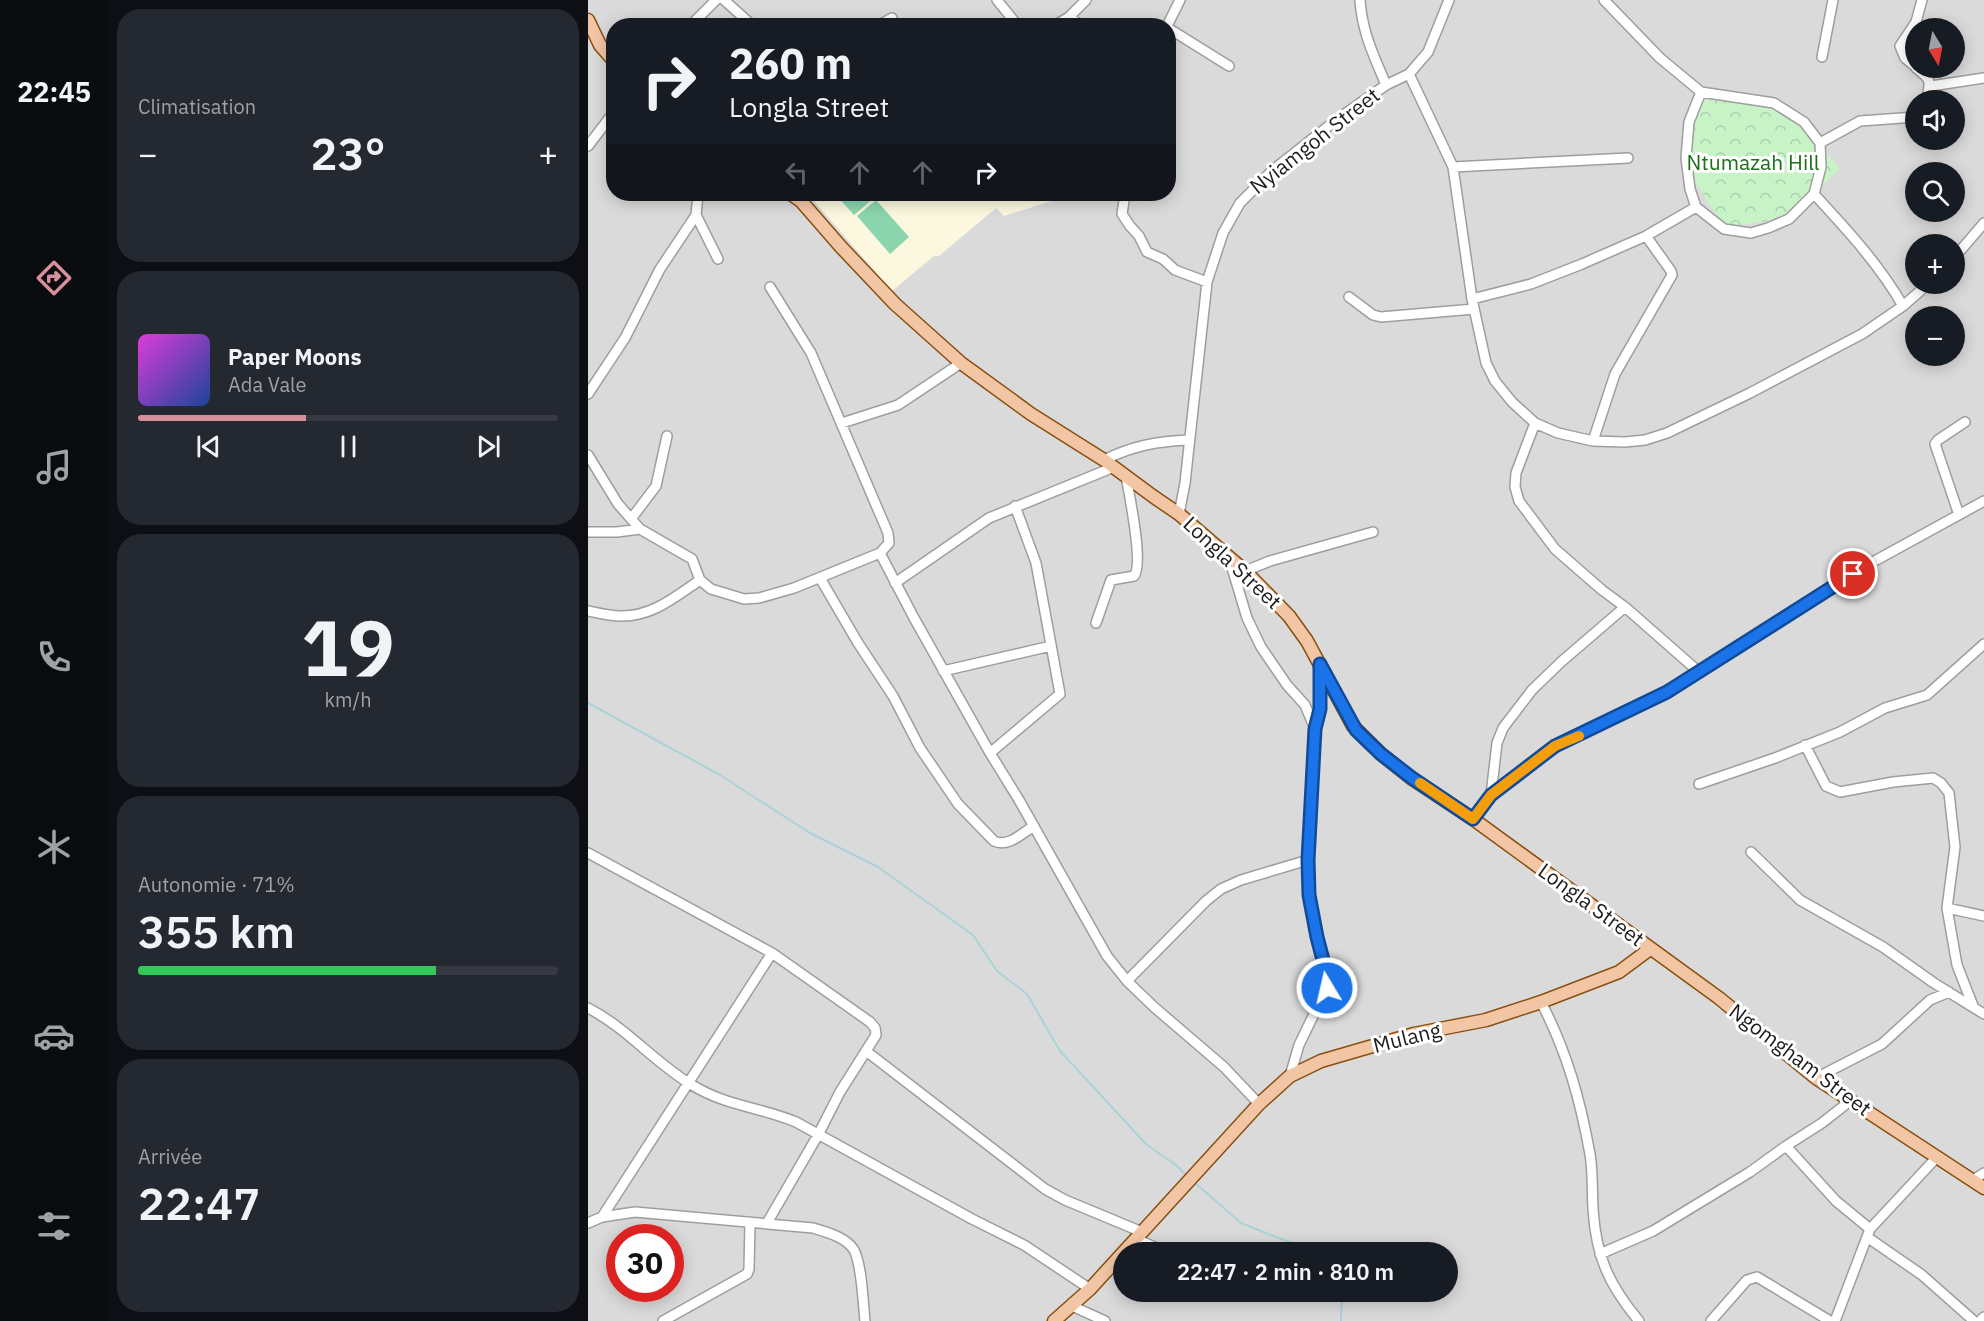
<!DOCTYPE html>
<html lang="fr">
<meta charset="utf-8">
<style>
body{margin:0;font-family:"IBM Plex Sans",sans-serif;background:#242831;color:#f1f3f6;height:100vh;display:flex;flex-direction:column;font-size:22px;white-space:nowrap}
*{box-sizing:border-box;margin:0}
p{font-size:20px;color:#9ea1a6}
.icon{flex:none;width:33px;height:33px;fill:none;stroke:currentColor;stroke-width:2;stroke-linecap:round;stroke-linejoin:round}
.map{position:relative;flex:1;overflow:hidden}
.panel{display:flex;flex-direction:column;gap:9px;padding:9px;background:#0d0f14;width:480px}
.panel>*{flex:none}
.banner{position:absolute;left:18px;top:18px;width:570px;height:183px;border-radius:24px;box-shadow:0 3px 15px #0003;background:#171b24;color:#f1f3f6;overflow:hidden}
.needle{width:39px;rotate:170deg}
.fabs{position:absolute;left:1317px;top:18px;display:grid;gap:12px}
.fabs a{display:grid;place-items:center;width:60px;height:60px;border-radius:50%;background:#171b24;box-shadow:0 3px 15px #0003;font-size:30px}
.speed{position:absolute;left:18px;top:1224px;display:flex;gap:12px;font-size:30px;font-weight:700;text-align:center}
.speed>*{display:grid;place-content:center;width:78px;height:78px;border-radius:50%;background:#171b24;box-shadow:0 3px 15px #0003;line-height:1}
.speed .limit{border:9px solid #d22;background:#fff;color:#111}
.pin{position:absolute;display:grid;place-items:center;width:51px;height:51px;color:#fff;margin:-26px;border:3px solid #fff;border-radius:50%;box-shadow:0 2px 6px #0007}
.me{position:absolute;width:66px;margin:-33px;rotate:351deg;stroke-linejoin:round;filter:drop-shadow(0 0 4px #0008)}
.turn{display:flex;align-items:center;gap:21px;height:126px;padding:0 24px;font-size:27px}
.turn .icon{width:78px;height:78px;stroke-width:2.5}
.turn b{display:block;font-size:42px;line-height:51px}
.lanes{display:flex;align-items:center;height:57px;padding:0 24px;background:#0003;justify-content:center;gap:30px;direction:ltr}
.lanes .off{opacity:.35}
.big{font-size:45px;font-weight:600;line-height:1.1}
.panel .card{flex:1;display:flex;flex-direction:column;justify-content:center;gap:9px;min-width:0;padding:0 21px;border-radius:24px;background:#242831}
.panel .dial{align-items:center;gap:0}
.dial b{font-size:78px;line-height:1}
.song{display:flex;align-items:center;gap:18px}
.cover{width:72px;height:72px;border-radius:9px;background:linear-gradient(135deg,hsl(300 70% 55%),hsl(220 70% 35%))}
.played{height:6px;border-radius:3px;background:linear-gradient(90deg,#d68f9b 40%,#363941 40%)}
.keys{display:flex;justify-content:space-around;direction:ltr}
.heat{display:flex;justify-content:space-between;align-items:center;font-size:33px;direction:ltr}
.charge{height:9px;border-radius:4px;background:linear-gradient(90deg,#34c759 71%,#363941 0)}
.trip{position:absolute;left:525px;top:1242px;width:345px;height:60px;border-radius:30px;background:#171b24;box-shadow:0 3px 15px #0003;font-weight:600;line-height:60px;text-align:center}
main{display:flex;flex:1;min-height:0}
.tab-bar{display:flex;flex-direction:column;width:108px;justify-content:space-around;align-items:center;background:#090b0e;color:#9ea1a6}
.tab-bar .icon{width:42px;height:42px}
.tab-bar .selected{color:#d68f9b}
.tab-bar b{font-size:27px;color:#f1f3f6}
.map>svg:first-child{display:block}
.residential{fill:#dbdadb;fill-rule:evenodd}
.education{fill:#fbf8df}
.park{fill:url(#park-crowns)}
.pitch{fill:#8ad5ae}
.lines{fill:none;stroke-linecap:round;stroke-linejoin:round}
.stream{stroke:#a9d3d7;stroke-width:2}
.minor-casing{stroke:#9e9e9e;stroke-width:12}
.major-casing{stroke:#884f0f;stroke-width:15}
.minor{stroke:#fff;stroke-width:9}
.major{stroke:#f2c6a5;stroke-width:12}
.route-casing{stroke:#114b97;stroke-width:15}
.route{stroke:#1a73e8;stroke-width:10}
.slow{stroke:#f59e0b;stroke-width:10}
.labels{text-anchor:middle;stroke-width:6;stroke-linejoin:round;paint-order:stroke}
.street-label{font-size:21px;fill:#1d1d1d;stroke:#fff}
.park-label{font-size:21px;fill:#1b7017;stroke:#fff}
</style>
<main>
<nav class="tab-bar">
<b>22:45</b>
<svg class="icon selected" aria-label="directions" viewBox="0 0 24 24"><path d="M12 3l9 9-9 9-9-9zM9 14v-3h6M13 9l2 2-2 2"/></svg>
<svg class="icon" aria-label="music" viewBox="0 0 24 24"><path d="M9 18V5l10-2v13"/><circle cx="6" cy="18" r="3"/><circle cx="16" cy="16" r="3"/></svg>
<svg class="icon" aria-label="phone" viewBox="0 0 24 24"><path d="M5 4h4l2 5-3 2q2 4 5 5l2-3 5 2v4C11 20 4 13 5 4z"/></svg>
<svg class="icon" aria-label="climate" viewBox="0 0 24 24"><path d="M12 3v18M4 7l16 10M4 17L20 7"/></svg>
<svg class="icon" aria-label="car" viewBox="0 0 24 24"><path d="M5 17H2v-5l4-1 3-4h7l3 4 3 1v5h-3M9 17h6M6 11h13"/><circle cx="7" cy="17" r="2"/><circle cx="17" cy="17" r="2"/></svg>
<svg class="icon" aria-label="filters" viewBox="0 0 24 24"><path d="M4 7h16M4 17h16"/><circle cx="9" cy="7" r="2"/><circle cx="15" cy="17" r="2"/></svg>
</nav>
<section class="panel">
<div class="card"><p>Climatisation</p>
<div class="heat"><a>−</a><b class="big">23°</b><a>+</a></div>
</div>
<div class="card">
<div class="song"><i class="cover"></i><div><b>Paper Moons</b><p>Ada Vale</p></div></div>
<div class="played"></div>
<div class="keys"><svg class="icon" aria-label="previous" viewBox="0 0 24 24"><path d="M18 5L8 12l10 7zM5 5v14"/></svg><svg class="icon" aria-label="pause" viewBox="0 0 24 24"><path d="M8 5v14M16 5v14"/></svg><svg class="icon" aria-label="next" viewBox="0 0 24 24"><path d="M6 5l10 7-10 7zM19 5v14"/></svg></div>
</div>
<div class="card dial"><b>19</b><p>km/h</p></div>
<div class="card"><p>Autonomie · 71%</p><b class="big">355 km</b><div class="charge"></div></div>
<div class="card"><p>Arrivée</p><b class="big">22:47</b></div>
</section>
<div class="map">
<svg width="1396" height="1321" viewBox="0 0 1396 1321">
<defs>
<pattern id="park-crowns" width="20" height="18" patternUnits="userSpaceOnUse" patternTransform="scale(1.5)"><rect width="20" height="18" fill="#c8f3c6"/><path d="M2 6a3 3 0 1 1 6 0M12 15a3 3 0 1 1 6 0" fill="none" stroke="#abd0aa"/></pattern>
</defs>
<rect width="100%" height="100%" fill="#ede9e4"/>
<path class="residential" d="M 0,0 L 1396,0 L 1396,1321 L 0,1321 ZM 26,26 L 580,26 L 580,194 L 26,194 ZM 1328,28 L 1366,28 L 1366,68 L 1328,68 ZM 1328,100 L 1366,100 L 1366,140 L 1328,140 ZM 1328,172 L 1366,172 L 1366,212 L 1328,212 ZM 1328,244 L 1366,244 L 1366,284 L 1328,284 ZM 1328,316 L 1366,316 L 1366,356 L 1328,356 ZM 32,1238 L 82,1238 L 82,1288 L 32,1288 ZM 536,1252 L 860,1252 L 860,1292 L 536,1292 Z"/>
<path class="education" d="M 220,194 L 486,194 L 416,216 L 408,208 L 351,256 L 346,256 L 304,291 Z"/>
<path class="park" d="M 1110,99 L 1187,106 L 1215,124 L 1252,169 L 1200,217 L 1136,228 L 1099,168 L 1102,122 Z"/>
<path class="pitch" d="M 247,194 L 282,194 L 286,198 L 266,215 Z
M 288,200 L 321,237 L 302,254 L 269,216 Z"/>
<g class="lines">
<path class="stream" d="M 0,703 L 132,775 L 222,833 L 290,867 L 385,935 L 409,971 L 439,994 L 472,1051 L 559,1145 L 588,1165 L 600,1177
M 607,1183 L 653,1223 L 726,1252
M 753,1321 L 754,1292"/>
<g class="minor-casing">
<path id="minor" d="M 136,0 L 165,26
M 409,0 L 430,26
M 772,0 C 774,32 786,56 798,85
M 1016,0 L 1072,58 L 1113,92
M 481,17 L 494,26
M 102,26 L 128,0
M 290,26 L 304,18
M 466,26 L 481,17 L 498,0
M 579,26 L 592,0
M 580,28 L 641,66
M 1234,57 L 1245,0
M 1328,67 L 1317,58 L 1312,46 L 1328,22 L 1334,0
M 1328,68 C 1346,82 1341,81 1339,100
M 821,74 L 865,167 L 884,299 L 943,284 L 994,264 L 1058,236 L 1108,207
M 1343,86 L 1396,78
M 1113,92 L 1186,103 L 1216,122 L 1232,143 L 1233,167 L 1226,194 L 1201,219 L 1180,228 L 1163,233 L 1136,229 L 1108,207 L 1102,189 L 1098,158 L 1101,122 Z
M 1232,143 L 1272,121 L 1328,117
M 0,146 L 26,112
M 865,167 L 1040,158
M 537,194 L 534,214 L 542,226 L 551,236 L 559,252 L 575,259 L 587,270 L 619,282
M 1226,194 C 1259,230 1291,264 1315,306
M 108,215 L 130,259
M 1366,258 L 1396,223
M 761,297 L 785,315 L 793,317 L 886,309
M 884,299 L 898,363 L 907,381 L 924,402 L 947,423 L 970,433 L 1005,441 L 1037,442 L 1057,440 L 1079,433 L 1162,393 L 1274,334 L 1315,306 L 1340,284
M 0,394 L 37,338 L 72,269 L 108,215 L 110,194
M 254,423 L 310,405 L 373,363
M 947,423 L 928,473 L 927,487 L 931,501 L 967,549 L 1014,590 L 1037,607 L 1111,672
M 1005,441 L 1027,374 L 1084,275 L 1083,271 L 1058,236
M 0,455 L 30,504 L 52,529 L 29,532 L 0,532
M 516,460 C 544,446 570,441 601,440
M 427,506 L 448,563 L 472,694 L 402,753 L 431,800 L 519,956 L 539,981 L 566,1007 L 636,1067 L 671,1104
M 591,514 L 597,483 L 619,282 L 635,233 L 652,203 L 685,170 L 747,121 L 798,85 L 821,74 L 840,52 L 861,0
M 1371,515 L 1347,444 L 1350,440 L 1377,422
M 43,519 L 68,486 L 79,436
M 52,529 L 104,559 L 112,580 L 123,589 L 156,599 L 171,598 L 206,588 L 292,553 L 301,543 L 300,533 L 223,353 L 182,287
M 292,553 L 326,618 L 402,753
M 641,558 L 659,618 L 673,647 L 699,685 L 717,705 L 727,729
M 657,571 L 682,561 L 785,532
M 232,578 L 270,643 L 305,696 L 332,748 L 370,804 L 406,841 C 420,848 434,833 446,826
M 307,583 L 401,518 L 526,467
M 0,611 C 10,613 22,616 32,616 C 64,617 87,597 112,580
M 508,623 L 523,580 L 546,576 C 556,564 541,494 538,476
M 355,671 L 463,646
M 1217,745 L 1238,786 L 1252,792 L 1305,782 L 1345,778 L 1353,783 L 1361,793 L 1367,847 L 1359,908 L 1369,965 L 1385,1006
M 1111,784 L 1187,758 L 1252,732 L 1297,708 L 1339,695 L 1396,644
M 903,795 L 909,743 L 915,728 L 944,690 L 973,662 L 1037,607
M 885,819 L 903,795 L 967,746 L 1079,692 L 1283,563 L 1396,501
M 1163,852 L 1212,900 L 1295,947 L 1346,983 L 1396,1014
M 0,853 L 184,953 L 282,1022 L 287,1028 L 288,1035 L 252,1092 L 230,1135 L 179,1223
M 1359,908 L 1396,916
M 539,981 L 618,901 L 633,889 L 653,880 L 720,860
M 953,1002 C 979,1052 992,1099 1002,1154 C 1005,1172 1004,1191 1005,1209 C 1008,1257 1021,1285 1051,1321
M 0,1008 C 39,1028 67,1063 104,1085 C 138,1106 172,1107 208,1122 L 384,1219 L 436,1245 L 502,1289
M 278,1051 L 457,1189 L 477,1200 L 554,1232
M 702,1076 L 711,1045 L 740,985 L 721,895 L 720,860 L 727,729 L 732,709 L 732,667
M 1228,1078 L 1294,1044 L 1342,1000 L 1361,992
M 1262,1101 L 1234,1123 L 1198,1146 L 1248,1201 L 1282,1229
M 1385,1180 L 1396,1173
M 14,1217 L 184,953
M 0,1223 L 14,1217 L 47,1212 L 225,1228 C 238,1232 258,1237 266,1250 C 274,1265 275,1303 277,1321
M 1279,1237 L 1334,1275 L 1386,1321
M 548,1239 L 578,1252
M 1012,1254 L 1065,1231 L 1162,1172 L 1198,1146
M 484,1306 L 517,1321
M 75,1321 L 159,1274 L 161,1269 L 162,1222
M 1123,1321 L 1159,1280 L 1169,1277 L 1242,1321
M 1247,1321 L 1282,1229 L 1349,1157
M 1392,1321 L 1396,1317"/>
</g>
<g class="major-casing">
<path id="major" d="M 0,20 L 12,45 L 26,61
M 203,194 L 213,201 L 253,247 L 307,304 L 373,363 L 443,414 L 516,460 L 566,497 L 591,514 L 657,571 L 701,616 L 719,641 L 765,726 L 793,754 L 823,778 L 885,819 L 1131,998 L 1228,1078 L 1396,1188
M 466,1321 L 502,1289 L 671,1104 L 702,1076 L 733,1061 L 826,1034 L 898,1020 L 953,1002 L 1031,972 L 1062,949"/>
</g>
<use href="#minor" class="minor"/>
<use href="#major" class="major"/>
</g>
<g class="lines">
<g class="route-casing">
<path id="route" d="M 739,988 L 740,979 L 729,937 L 721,895 L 720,860 L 727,729 L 732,709 L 732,664 L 768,730 L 793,754 L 824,778 L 885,819 L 903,795 L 967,746 L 1079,692 L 1265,574"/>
</g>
<use href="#route" class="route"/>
<path class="slow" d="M 832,783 L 885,819 L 903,795 L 967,746 L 991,736"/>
</g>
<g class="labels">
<g class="street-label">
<text transform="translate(727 141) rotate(-38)" y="7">Nyiamgoh Street</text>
<text transform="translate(644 563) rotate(43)" y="7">Longla Street</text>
<text transform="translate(1003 905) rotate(36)" y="7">Longla Street</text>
<text transform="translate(819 1038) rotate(-14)" y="7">Mulang</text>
<text transform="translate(1212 1060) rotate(37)" y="7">Ngomgham Street</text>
</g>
<g class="park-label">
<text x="1165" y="170">Ntumazah Hill</text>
</g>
</g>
</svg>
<div class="fabs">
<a><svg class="needle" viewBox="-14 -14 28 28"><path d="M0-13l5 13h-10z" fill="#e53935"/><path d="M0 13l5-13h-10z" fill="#9ea1a6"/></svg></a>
<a><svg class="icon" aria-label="sound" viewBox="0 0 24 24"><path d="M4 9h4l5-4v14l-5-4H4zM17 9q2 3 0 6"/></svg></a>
<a><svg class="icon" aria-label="search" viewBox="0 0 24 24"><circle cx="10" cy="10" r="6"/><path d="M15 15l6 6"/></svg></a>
<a>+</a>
<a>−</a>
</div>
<div class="speed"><div class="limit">30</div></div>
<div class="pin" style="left:1265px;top:574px;background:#d93025"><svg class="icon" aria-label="arrive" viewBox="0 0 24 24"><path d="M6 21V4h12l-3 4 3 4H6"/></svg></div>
<svg class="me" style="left:739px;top:988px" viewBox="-20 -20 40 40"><circle r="17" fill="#1a73e8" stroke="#fff" stroke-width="3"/><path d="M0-11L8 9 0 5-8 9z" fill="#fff"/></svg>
<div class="trip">22:47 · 2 min · 810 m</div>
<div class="banner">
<div class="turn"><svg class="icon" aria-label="right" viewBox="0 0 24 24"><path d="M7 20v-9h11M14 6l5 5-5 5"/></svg><div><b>260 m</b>Longla Street</div></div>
<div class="lanes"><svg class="icon off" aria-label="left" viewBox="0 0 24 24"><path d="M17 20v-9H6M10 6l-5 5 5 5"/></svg><svg class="icon off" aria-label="ahead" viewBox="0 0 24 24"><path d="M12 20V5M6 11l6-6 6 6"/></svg><svg class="icon off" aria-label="ahead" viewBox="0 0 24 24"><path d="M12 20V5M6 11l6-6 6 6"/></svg><svg class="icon" aria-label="right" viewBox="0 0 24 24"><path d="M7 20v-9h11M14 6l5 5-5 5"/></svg></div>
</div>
</div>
</main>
